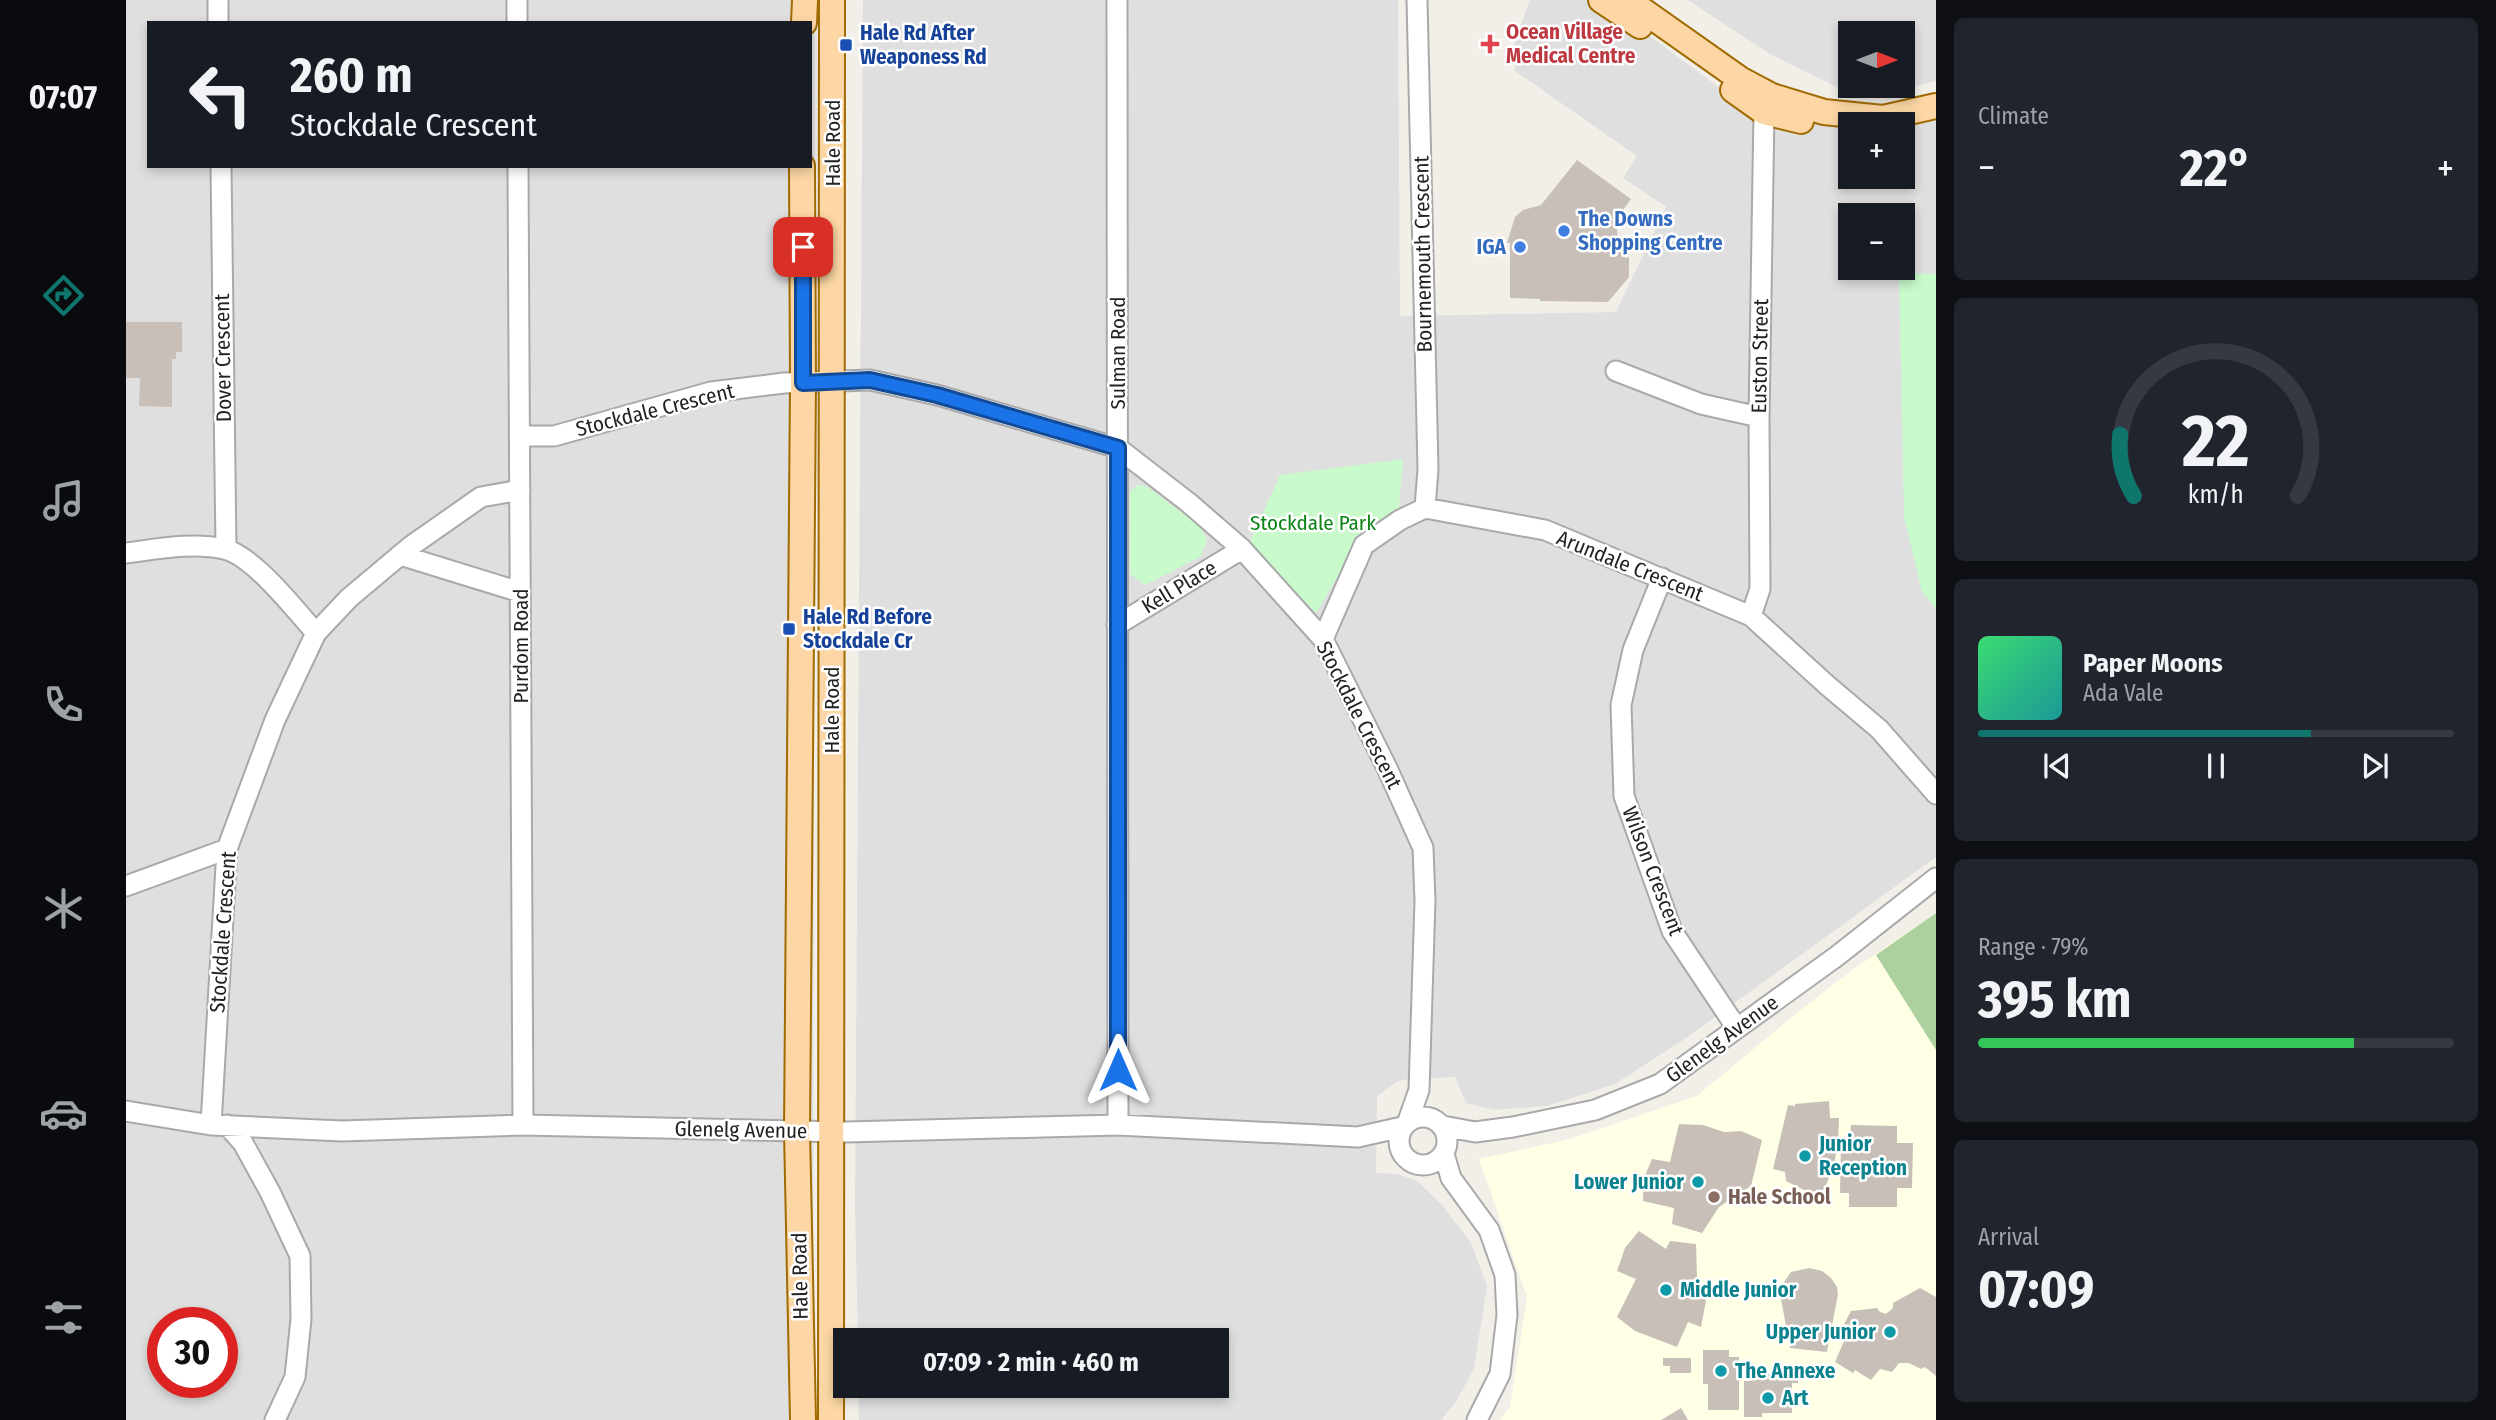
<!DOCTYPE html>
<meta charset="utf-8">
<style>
body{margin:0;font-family:"Fira Sans Condensed",sans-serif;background:#20242c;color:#f1f3f6;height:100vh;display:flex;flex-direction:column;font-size:26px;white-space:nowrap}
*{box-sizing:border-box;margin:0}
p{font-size:23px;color:#9ea1a6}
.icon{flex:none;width:38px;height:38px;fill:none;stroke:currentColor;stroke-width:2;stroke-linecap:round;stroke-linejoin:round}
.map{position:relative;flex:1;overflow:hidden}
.drawer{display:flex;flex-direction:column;gap:18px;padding:18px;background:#0d0f14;width:560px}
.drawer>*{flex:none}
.guide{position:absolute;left:21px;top:21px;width:665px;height:147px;border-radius:0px;box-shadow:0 4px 10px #0003;background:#171b24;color:#f1f3f6;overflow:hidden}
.needle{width:46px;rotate:90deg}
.fabs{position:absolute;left:1712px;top:21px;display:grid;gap:14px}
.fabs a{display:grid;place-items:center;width:77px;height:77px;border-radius:0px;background:#171b24;box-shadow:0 4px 10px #0003;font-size:35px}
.speed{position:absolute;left:21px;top:1307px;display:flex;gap:14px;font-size:35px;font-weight:700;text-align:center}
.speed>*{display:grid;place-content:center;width:91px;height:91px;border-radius:50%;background:#171b24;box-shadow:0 4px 10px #0003;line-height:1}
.speed .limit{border:10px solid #d22;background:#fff;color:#111}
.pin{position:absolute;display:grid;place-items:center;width:60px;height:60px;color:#fff;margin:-30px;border-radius:14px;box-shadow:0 4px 10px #0006}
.me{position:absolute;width:77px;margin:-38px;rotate:0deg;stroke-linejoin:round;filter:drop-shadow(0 0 5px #0008)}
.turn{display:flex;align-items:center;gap:24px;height:147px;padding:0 28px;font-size:32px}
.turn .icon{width:91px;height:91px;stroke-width:2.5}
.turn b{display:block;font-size:49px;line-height:60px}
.big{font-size:52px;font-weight:700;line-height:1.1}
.drawer .tile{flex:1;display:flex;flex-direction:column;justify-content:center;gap:10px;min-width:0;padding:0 24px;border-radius:10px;background:#20242c}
.drawer .dial{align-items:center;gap:0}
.dial svg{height:182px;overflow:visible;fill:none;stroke:#363941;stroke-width:7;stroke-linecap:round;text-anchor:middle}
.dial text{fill:#f1f3f6;stroke:none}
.song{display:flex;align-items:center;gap:21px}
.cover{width:84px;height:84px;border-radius:10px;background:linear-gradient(135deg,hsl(140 70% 55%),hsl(180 70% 35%))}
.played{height:7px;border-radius:4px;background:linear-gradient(90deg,#0f766e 70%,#363941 70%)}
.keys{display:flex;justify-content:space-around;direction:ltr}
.heat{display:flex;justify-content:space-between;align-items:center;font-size:38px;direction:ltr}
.charge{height:10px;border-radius:5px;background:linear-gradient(90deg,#34c759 79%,#363941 0)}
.trip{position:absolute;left:707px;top:1328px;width:396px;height:70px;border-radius:0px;background:#171b24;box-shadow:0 4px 10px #0003;font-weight:700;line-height:70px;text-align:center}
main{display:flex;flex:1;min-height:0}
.dock{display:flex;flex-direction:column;width:126px;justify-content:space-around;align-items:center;background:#090b0e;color:#9ea1a6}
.dock .icon{width:49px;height:49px}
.dock .current{color:#0f766e}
.dock b{font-size:32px;color:#f1f3f6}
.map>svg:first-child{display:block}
.residential{fill:#e0dfdf;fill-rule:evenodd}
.education{fill:#ffffe5}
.forest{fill:#add19e}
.park{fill:#c8facc}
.building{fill:#c7bfb8}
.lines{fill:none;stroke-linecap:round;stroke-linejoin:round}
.minor-casing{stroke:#a9a9a9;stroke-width:23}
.major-casing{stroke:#a06b00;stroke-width:28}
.minor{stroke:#fff;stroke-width:19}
.major{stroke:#fcd6a4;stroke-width:24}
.route-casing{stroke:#114b97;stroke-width:18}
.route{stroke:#1a73e8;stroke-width:12}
.health-dot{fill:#e0444e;stroke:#fff;stroke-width:2.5}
.transit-dot{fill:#1a4fb4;stroke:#fff;stroke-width:2.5}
.shop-dot{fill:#3f7fe0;stroke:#fff;stroke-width:2.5}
.culture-dot{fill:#0f9aa8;stroke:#fff;stroke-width:2.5}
.education-dot{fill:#8d6e63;stroke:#fff;stroke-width:2.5}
.labels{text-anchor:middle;stroke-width:5;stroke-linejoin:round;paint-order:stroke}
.health-label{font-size:21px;font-weight:bold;fill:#be3a42;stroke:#fff;text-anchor:start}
.transit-label{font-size:21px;font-weight:bold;fill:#164399;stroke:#fff;text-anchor:start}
.street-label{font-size:21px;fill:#222;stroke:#fff}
.shop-label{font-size:21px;font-weight:bold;fill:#366cbe;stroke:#fff;text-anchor:start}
.park-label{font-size:21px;fill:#0c8416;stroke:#fff}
.culture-label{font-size:21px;font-weight:bold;fill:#0d838f;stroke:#fff;text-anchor:start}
.education-label{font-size:21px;font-weight:bold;fill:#785e54;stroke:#fff;text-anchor:start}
</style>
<main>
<nav class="dock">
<b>07:07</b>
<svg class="icon current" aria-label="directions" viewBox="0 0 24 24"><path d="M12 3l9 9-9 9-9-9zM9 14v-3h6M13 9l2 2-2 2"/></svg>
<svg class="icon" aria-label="music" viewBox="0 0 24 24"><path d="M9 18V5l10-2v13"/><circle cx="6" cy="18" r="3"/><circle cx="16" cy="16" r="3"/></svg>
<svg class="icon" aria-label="phone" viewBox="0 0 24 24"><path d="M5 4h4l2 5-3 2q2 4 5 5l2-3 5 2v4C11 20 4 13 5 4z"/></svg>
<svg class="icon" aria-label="climate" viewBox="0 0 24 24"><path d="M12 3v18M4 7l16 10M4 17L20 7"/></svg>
<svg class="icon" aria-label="car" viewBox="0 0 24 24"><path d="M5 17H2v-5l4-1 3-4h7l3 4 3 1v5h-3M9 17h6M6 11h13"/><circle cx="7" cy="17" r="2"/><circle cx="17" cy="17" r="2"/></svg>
<svg class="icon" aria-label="filters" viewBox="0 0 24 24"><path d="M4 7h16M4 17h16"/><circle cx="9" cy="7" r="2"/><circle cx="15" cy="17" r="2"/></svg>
</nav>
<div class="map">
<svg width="1810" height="1420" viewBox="0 0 1810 1420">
<rect width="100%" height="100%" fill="#f2efe9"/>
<path class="residential" d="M 0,0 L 689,0 L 687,1420 L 0,1420 ZM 23,23 L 684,23 L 684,166 L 23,166 ZM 37,1323 L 96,1323 L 96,1382 L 37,1382 Z
M 737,0 L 1272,0 L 1274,316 L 1490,312 L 1540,207 L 1497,178 L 1511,156 L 1389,71 L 1389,41 L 1404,0 L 1475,0 L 1621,108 L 1724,126 L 1724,177 L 1776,177 L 1776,129 L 1810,119 L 1810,857 L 1560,1038 L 1489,1084 L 1421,1106 L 1368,1110 L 1340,1103 L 1329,1077 L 1274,1080 L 1251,1096 L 1250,1173 L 1272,1174 L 1291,1181 L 1316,1205 L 1345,1243 L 1361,1286 L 1348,1368 L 1330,1402 L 1315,1420 L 733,1420 L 732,1386 L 1090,1386 L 1090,1340 L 732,1340 L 729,1208 ZM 1724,215 L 1776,215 L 1776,268 L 1724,268 Z
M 1562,0 L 1810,0 L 1810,81 L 1761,93 L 1713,88 L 1644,54 ZM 1724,33 L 1776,33 L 1776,86 L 1724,86 Z"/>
<path class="education" d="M 1810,913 L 1810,1420 L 1374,1420 L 1384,1407 L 1401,1297 L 1353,1159 L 1444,1139 L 1571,1096 L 1677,1008 L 1729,968 Z"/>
<path class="forest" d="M 1810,913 L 1810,1050 L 1750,955 Z"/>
<path class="park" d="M 1773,273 L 1810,274 L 1810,608 L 1796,592 L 1778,516 Z
M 1277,459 L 1273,508 L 1232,543 L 1190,613 L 1123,544 L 1154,475 Z
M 1012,484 L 1023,488 L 1075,527 L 1081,541 L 1074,557 L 1019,585 L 1004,574 L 1004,492 Z"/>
<path class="building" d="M 1451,160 L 1505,199 L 1486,225 L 1491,229 L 1492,246 L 1498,245 L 1499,258 L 1503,257 L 1503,277 L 1482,302 L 1414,301 L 1414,299 L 1384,298 L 1384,243 L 1381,243 L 1389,217 L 1397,210 L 1415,205 Z
M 0,322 L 56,322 L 56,352 L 50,352 L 50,359 L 46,359 L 46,407 L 13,406 L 14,378 L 0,378 Z
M 1703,1101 L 1704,1118 L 1713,1118 L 1712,1144 L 1707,1169 L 1696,1194 L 1690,1196 L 1660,1181 L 1659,1172 L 1647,1169 L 1662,1105 L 1669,1106 L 1669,1104 Z
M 1553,1124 L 1577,1125 L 1598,1132 L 1615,1131 L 1636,1140 L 1625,1186 L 1593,1207 L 1576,1233 L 1546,1224 L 1548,1208 L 1517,1201 L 1518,1178 L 1526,1159 L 1544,1162 Z
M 1725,1125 L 1771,1126 L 1771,1143 L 1787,1143 L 1786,1188 L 1771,1188 L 1771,1207 L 1723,1207 L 1723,1193 L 1714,1193 L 1715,1141 L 1724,1138 Z
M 1513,1231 L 1540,1249 L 1544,1241 L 1570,1244 L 1571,1276 L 1580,1301 L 1575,1327 L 1562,1322 L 1551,1347 L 1509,1331 L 1491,1317 L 1510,1279 L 1491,1271 L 1499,1248 Z
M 1683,1268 L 1696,1271 L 1705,1278 L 1711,1287 L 1712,1294 L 1701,1352 L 1664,1348 L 1654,1293 L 1656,1285 L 1665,1272 Z
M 1794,1288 L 1810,1297 L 1810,1376 L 1799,1367 L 1795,1369 L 1783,1363 L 1773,1363 L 1766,1372 L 1754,1369 L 1745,1380 L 1729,1370 L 1727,1373 L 1709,1362 L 1721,1334 L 1715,1330 L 1725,1311 L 1751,1308 L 1754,1312 L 1760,1314 L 1767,1308 L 1767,1303 Z
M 1577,1350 L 1603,1350 L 1603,1357 L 1613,1357 L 1613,1410 L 1582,1410 L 1582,1384 L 1577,1384 Z
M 1537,1358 L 1565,1358 L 1565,1373 L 1544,1373 L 1544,1366 L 1537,1366 Z
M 1624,1374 L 1672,1374 L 1672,1383 L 1666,1383 L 1666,1413 L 1636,1413 L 1636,1417 L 1618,1417 L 1618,1381 L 1624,1381 Z
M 1555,1408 L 1562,1420 L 1535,1420 Z"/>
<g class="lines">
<g class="minor-casing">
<path id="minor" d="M 92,0 L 92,23
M 391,0 L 391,23
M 991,0 L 992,1125
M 1291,0 L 1302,469 L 1299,508
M 95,166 L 100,549
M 392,166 L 397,1125
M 1490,371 L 1575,404 L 1633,417
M 394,436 L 428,436 L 585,392 L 658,383 L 744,380 L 811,395 L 992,448 L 1063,503 L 1116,549 L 1197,639 L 1261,768 L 1297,848 L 1299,901 L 1293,1090 L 1282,1121
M 0,553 C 32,549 66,542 98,549 C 127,555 170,611 190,633
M 274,555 L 394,592
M 1536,578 L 1507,650 L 1495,705 L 1498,796 L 1546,931 L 1610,1027
M 1625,616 L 1634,589 L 1633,417 L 1638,112 L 1643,101
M 991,625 L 1116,549
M 1197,639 L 1238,545 L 1274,520 L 1299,508 L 1419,530 L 1625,616 L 1702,686 L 1753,729 L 1810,794
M 0,886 L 101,849
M 0,1111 L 85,1125 L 216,1131 L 397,1125 L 720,1132 L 992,1125 L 1232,1137 L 1276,1127
M1273 1141a24 24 0 1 1 48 0a24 24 0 1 1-48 0Z
M 85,1125 L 101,849 L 149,720 L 190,633 L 223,598 L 285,546 L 355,497 L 394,490
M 101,1125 L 117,1143 L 144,1192 L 174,1256 L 175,1319 L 169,1377 L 149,1420
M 1317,1126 L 1349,1132 L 1387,1127 L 1469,1110 L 1534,1084 L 1711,956 L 1810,878
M 1318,1154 L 1325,1178 L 1363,1230 L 1379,1275 L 1381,1315 L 1374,1374 L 1351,1420"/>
</g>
<g class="major-casing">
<path id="major" d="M 1475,0 L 1514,26
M 1502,0 L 1614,79 L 1646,96 L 1698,112 L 1757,118 L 1810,106
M 678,23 L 679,0
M 1607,90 L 1638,112 L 1675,121
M 676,166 L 677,383 L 671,1131 L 677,1420
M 705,1420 L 706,0"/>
</g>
<use href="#minor" class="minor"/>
<use href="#major" class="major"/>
</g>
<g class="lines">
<g class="route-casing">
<path id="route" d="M 677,247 L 677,383 L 744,380 L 811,395 L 992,448 L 992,1070"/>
</g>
<use href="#route" class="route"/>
</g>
<path class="health-dot" d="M1360.5 33.5h7v7h7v7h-7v7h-7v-7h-7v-7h7z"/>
<g class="transit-dot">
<rect x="713" y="38" width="14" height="14" rx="3.5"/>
<rect x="656" y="622" width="14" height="14" rx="3.5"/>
</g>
<g class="shop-dot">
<circle cx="1438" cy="231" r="7"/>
<circle cx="1394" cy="247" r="7"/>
</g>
<g class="culture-dot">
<circle cx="1679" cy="1156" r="7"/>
<circle cx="1572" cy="1182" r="7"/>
<circle cx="1540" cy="1290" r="7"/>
<circle cx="1764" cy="1332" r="7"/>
<circle cx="1595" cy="1371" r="7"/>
<circle cx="1642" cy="1398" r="7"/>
</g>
<circle class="education-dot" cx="1588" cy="1197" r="7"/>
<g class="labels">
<g class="health-label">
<text x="1380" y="39">Ocean Village<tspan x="1380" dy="24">Medical Centre</tspan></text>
</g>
<g class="transit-label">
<text x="734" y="40">Hale Rd After<tspan x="734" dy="24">Weaponess Rd</tspan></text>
<text x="677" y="624">Hale Rd Before<tspan x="677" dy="24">Stockdale Cr</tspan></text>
</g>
<g class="street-label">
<text transform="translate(707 143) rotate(-90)" y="7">Hale Road</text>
<text transform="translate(1297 254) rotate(-91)" y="7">Bournemouth Crescent</text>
<text transform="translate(992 353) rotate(-90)" y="7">Sulman Road</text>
<text transform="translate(1634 356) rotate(-89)" y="7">Euston Street</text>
<text transform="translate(97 358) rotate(-91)" y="7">Dover Crescent</text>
<text transform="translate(529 410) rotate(-14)" y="7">Stockdale Crescent</text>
<text transform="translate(1504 566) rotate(22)" y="7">Arundale Crescent</text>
<text transform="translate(1053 587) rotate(-31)" y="7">Kell Place</text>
<text transform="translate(395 646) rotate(-90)" y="7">Purdom Road</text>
<text transform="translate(706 710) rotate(-90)" y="7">Hale Road</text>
<text transform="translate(1233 715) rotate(63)" y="7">Stockdale Crescent</text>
<text transform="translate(1527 871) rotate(69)" y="7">Wilson Crescent</text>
<text transform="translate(97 932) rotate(-86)" y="7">Stockdale Crescent</text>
<text transform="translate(1596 1039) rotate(-36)" y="7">Glenelg Avenue</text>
<text transform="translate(615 1130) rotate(1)" y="7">Glenelg Avenue</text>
<text transform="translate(674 1276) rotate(-91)" y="7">Hale Road</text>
</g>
<g class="shop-label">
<text x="1452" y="226">The Downs<tspan x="1452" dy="24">Shopping Centre</tspan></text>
<text x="1380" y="254" text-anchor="end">IGA</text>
</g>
<g class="park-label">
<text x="1187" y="530">Stockdale Park</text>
</g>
<g class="culture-label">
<text x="1693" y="1151">Junior<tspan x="1693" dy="24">Reception</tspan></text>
<text x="1558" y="1189" text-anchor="end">Lower Junior</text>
<text x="1554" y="1297">Middle Junior</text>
<text x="1750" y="1339" text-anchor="end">Upper Junior</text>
<text x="1609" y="1378">The Annexe</text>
<text x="1656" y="1405">Art</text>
</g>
<g class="education-label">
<text x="1602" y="1204">Hale School</text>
</g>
</g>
</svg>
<div class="fabs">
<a><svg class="needle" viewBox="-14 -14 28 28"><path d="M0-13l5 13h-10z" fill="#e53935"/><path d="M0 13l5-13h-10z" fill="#9ea1a6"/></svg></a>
<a>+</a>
<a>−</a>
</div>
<div class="speed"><div class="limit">30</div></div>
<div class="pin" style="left:677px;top:247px;background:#d93025"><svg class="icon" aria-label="arrive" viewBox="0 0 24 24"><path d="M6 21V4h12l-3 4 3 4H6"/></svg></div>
<svg class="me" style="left:992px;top:1070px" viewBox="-20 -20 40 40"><path d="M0-17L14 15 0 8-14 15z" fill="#1a73e8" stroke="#fff" stroke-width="4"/></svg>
<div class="trip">07:09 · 2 min · 460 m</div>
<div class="guide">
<div class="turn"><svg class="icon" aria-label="left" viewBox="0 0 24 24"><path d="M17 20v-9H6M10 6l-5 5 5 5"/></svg><div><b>260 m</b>Stockdale Crescent</div></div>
</div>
</div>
<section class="drawer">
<div class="tile"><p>Climate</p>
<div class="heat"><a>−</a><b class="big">22°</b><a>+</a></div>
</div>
<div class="tile dial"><svg viewBox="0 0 100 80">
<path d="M14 69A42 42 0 1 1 86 69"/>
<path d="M14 69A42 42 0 0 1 8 42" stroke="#0f766e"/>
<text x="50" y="56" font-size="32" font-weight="700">22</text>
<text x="50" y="72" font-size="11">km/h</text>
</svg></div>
<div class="tile">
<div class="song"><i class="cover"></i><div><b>Paper Moons</b><p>Ada Vale</p></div></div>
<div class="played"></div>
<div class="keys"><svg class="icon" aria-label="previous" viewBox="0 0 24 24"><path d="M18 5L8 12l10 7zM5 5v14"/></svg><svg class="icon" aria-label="pause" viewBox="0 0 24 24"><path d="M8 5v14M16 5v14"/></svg><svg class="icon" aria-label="next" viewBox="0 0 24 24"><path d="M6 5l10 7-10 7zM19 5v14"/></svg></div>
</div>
<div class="tile"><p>Range · 79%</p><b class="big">395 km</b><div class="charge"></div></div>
<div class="tile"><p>Arrival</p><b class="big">07:09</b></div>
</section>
</main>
